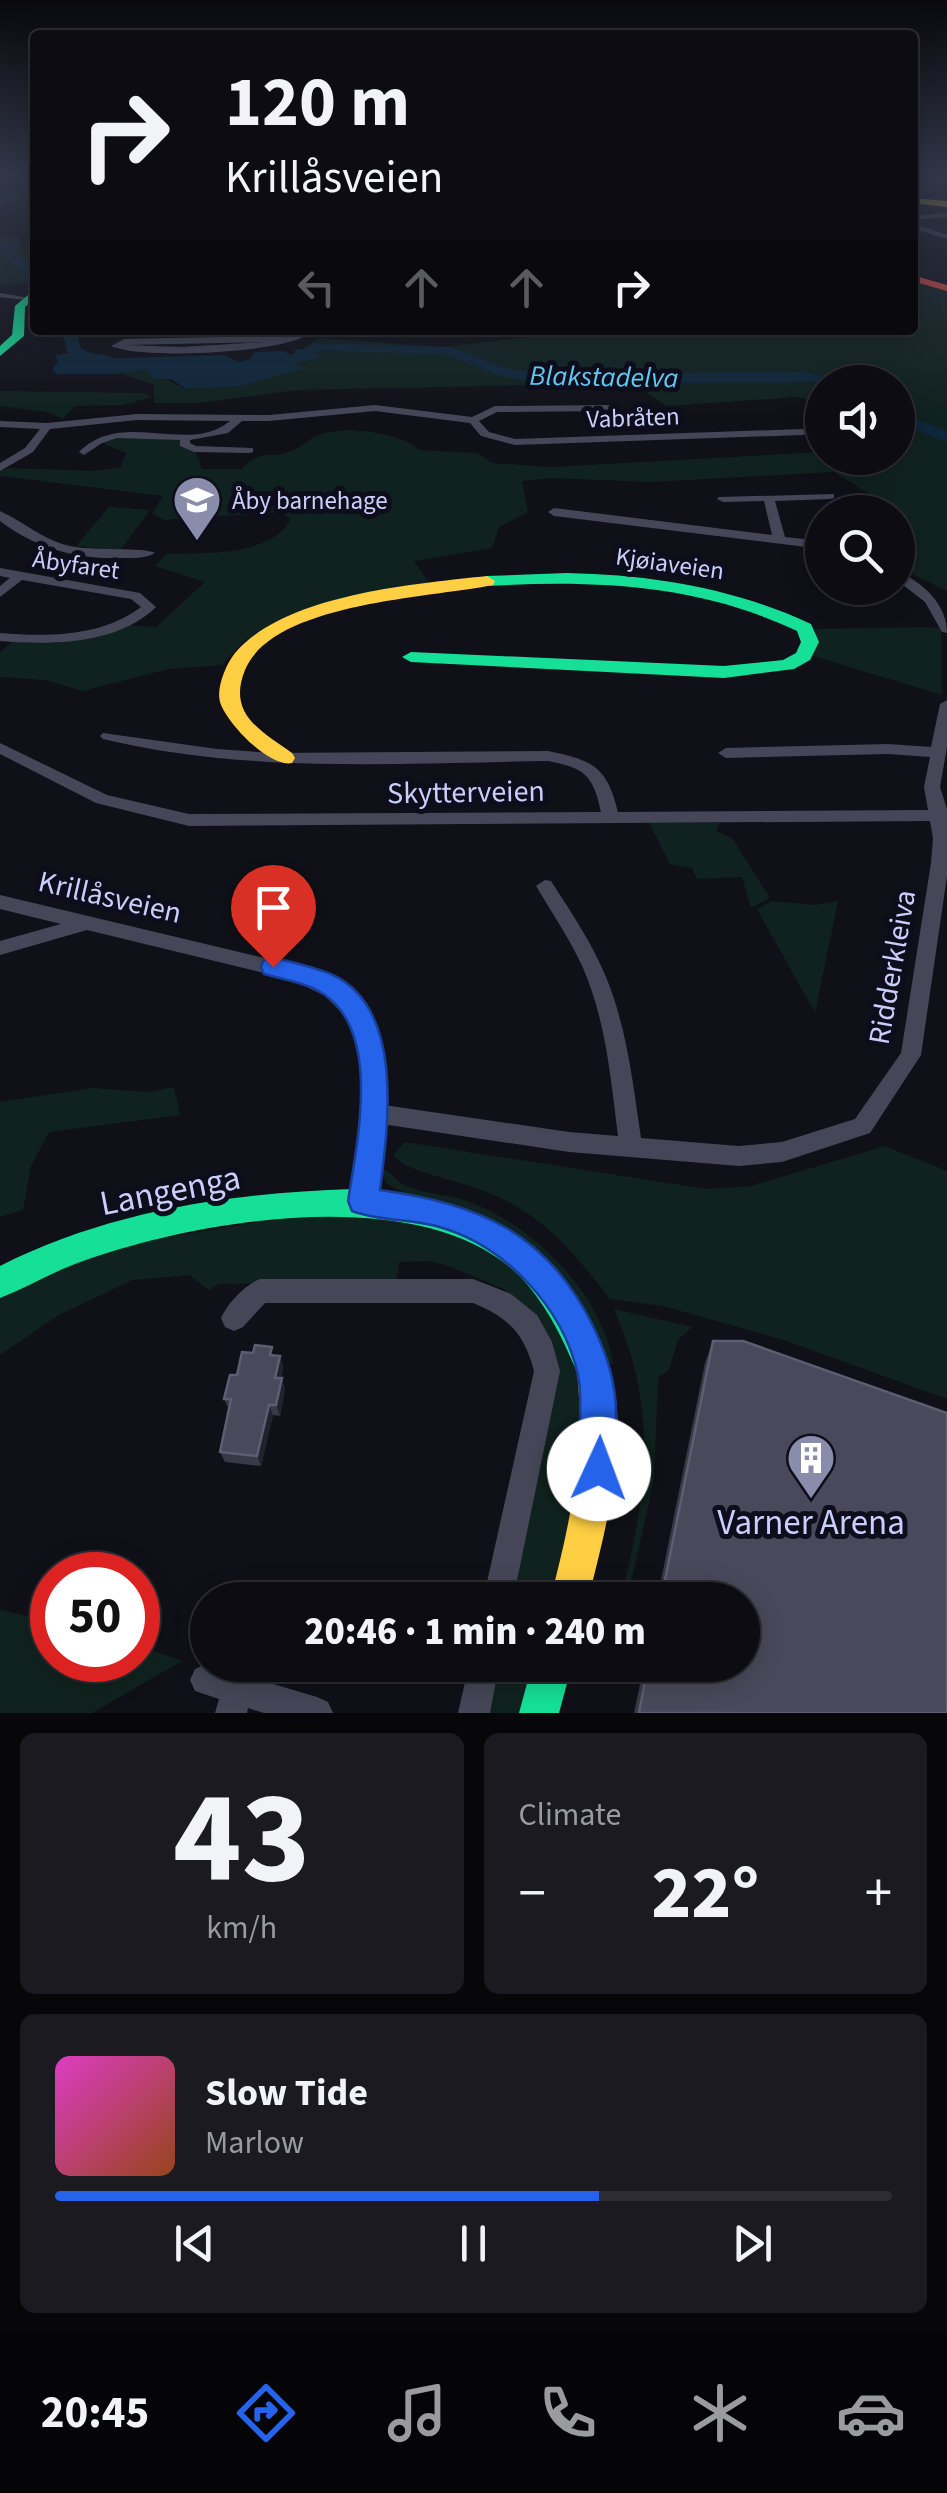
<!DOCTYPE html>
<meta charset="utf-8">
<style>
body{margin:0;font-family:"Source Sans 3",sans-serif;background:#1a1a20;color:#f1f3f6;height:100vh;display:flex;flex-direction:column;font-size:38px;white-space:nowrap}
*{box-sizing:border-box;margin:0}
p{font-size:32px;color:#9a9b9f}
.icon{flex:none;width:55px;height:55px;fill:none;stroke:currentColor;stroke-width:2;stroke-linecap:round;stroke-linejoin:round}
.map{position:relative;height:1713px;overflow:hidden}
.details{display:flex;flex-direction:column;gap:20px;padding:20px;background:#07070a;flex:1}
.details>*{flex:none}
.banner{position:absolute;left:30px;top:30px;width:888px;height:305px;border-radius:10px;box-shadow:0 5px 25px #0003,0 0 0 2px #2c2c32;background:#0c0c12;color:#f1f3f6;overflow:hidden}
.controls{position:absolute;left:805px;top:365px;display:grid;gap:20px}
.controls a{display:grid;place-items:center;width:110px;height:110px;border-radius:50%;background:#0c0c12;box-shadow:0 5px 25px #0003,0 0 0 2px #2c2c32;font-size:50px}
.speed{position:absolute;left:30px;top:1552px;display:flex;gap:20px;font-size:50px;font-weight:700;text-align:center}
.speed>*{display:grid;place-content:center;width:130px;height:130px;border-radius:50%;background:#0c0c12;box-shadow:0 5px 25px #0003,0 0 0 2px #2c2c32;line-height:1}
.speed .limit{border:15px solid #d22;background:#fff;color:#111}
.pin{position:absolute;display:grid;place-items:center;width:85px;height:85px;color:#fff;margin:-102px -42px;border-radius:50% 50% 50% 0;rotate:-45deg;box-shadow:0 0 10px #0007}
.pin .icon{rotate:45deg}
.me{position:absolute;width:110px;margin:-55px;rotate:2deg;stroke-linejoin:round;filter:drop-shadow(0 0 8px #0008)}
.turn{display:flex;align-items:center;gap:35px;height:210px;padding:0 30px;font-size:45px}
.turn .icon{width:130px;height:130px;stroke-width:2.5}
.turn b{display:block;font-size:70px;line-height:85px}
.lanes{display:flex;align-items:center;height:95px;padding:0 30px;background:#0003;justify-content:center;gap:50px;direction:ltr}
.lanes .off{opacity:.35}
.big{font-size:75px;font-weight:800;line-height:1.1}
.details .tile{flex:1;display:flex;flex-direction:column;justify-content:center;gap:15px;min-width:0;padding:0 35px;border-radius:15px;background:#1a1a20}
.details .dial{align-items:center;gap:0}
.dial b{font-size:130px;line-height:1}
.song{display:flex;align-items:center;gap:30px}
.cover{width:120px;height:120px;border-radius:15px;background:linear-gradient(135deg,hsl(310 70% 55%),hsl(20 70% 35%))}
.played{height:10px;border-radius:5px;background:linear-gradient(90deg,#2563eb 65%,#2c2c32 65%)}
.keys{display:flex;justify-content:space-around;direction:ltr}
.heat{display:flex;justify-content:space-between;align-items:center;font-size:55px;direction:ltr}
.details .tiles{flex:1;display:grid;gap:20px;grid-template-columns:1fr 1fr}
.tile:last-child{grid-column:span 2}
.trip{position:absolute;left:190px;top:1582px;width:570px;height:100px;border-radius:50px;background:#0c0c12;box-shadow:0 5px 25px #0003,0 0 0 2px #2c2c32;font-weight:800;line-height:100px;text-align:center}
.tab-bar{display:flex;height:160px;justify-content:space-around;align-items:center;background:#050507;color:#9a9b9f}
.tab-bar .icon{width:70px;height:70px}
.tab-bar .selected{color:#2563eb}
.tab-bar b{font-size:45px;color:#f1f3f6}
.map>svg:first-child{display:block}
.green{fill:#10221f}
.water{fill:#0f273a}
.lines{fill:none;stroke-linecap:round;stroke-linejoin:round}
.river{fill:#0f273a;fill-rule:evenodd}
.street{fill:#454758;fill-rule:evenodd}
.fast{fill:#16e098;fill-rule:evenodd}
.slow{fill:#ffcf43;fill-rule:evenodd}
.jam{fill:#f24e42;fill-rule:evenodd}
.wall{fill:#393948}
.shaded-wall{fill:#22222c}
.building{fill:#49495b;stroke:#5d5e74;stroke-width:2.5}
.route{fill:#2563eb;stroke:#184099;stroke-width:2.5}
.labels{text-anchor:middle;stroke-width:10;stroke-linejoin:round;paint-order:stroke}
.far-street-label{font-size:25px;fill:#cbcefb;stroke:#0d0d1b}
.far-poi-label{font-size:25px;fill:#cbcefb;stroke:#0d0d1b;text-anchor:start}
.far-water-label{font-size:28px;font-style:italic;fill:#61c8f3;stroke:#0d0d1b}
.street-label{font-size:30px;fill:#cbcefb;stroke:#0d0d1b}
.near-street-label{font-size:35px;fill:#cbcefb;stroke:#0d0d1b}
.near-poi-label{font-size:35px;fill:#cbcefb;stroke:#0d0d1b}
</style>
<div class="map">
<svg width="947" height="1713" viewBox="0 0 947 1713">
<rect width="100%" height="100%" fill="#101018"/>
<path class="green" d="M 0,235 L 17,238 L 26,254 L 35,254 L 35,283 L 0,284 Z
M 913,281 L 947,288 L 947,591 L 898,567 L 898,540 L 921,539 L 898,537 L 898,512 L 863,512 L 895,510 L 834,472 L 651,482 L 552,478 L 522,481 L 528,512 L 499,527 L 492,548 L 414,561 L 431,586 L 269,628 L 244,641 L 222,665 L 169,669 L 82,691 L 45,680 L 0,677 L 0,652 L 13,641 L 83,635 L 121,625 L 156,627 L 205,582 L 155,566 L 166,554 C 206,552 268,558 291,519 L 282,512 L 164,520 L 152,513 L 163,496 L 0,476 L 0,470 L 9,468 L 95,471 L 121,467 L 126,453 L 100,442 L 109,438 L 180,438 L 180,446 L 195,450 L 202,469 L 241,469 C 267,446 266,461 291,451 C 301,448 309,439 319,435 C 342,425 402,432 419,450 L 477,453 L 492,463 L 551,467 L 822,452 L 822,458 L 898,458 L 898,382 L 822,382 L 822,403 L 798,397 L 667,406 L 632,383 L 297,390 L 199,403 L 154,403 L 154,385 L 120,373 L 141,366 L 186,390 L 257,381 L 318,338 L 442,347 L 566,333 L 912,330 Z
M 0,391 L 144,393 L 152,397 L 123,405 L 75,406 L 63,419 L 47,412 L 0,406 Z
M 109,507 L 150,510 L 120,550 L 76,546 Z
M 925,627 L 941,628 L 942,695 L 810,655 L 814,648 L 815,629 Z
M 649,823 L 720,823 L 716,831 L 732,838 L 770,898 L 751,908 L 742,877 L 697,879 L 692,868 L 670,864 Z
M 772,901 L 815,905 L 838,901 L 815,1013 L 757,909 Z
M 174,1087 L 180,1115 L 49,1132 L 31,1166 L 23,1210 L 0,1217 L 0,1102 L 92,1088 L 149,1092 Z
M 405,1142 L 706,1189 L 751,1186 L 885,1146 L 947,1171 L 947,1399 L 784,1340 L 663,1306 L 610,1299 C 577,1256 545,1217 494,1195 C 465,1182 434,1178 405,1165 L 393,1155 Z
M 381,1168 C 391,1171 396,1181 406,1186 C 425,1194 447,1194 467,1201 C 532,1224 603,1294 613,1364 L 605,1363 C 568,1295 544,1236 465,1208 C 438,1198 408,1200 385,1182 Z
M 325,1211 L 437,1223 L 517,1265 L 572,1347 L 581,1384 L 585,1461 L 551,1600 L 510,1600 L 556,1374 L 531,1311 L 504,1289 L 446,1265 L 429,1261 L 399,1262 L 396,1282 L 219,1284 L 209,1290 L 189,1275 L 132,1280 L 57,1316 L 0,1355 L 0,1294 L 90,1250 Z
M 614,1309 L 692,1327 L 678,1340 L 669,1370 L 658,1378 L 654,1480 L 627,1600 L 621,1600 C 646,1491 660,1416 614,1309 Z
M 0,1610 L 52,1621 L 52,1660 L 138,1660 L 138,1645 L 182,1661 L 92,1713 L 0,1713 Z
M 496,1665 L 534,1665 L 522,1713 L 486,1713 Z"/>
<path class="water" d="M 344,344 L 354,347 L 318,350 L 315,353 L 325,358 L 293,363 L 306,368 L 240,386 L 186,389 L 171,379 L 155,379 L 145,369 L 117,374 L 58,374 L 52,370 L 58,361 L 55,355 L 85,350 L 93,359 L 225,355 L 239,362 L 250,359 L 255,352 L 284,351 L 291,355 L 296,352 L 293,350 Z"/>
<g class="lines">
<path class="river" d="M 0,191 L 27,195 L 0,206 L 0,199 L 6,197 L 0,197 Z
M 0,243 L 13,245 L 16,253 L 33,268 L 35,288 L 29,288 C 22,268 3,259 0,243 Z
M 62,330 L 76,330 L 81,349 C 92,356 108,352 117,360 C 101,370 80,363 67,351 Z
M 315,343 L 452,347 L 504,368 L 543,374 L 803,372 L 850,382 L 543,384 L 495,375 L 450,355 L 310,350 L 308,347 Z
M 898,412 L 947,431 L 947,442 L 898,423 Z"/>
<path class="street" d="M 35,176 L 35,180 L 0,181 L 0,177 Z
M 921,176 L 947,182 L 947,186 L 922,177 Z
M 947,213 L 947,217 L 912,220 L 912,216 Z
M 912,223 L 947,235 L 947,239 L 912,228 Z
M 0,293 L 30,298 L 26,300 L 0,297 Z
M 283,330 L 295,330 L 305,336 C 275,353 143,360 111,346 L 124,339 L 271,336 L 280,334 ZM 266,342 L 181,347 L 126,345 Z
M 317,330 L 504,330 L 500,333 L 373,337 Z
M 505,330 L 667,330 L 663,333 L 509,333 Z
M 375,405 L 472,417 L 495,406 L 612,405 L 617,408 L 612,411 L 497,412 L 479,421 L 489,432 L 515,439 L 803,429 L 808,432 L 803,435 L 515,445 L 481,436 L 470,423 L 375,411 L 269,421 L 242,421 L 228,433 L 190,440 L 190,443 L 196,446 L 253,448 L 253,452 L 249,453 L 194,452 L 180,446 L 180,440 L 117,438 L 102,443 L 84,455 L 79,452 C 123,408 188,456 230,421 L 137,420 L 50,429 L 33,452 L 0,471 L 0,463 L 25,448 L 40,429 L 0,427 L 0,421 L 47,423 L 137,414 L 269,415 Z
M 834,494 L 834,498 L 830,499 L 775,501 L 785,537 L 822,541 L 822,549 L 554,516 L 548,512 L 554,508 L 772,535 L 764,501 L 723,502 L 717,499 L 719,497 Z
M 0,511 C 24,522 43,540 70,546 C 91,551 145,547 155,553 C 145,559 130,558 117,558 C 74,559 34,547 0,521 Z
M 0,568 L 140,593 L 156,607 C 117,645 51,645 0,641 L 0,633 C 48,637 101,637 141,607 L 131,599 L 22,580 L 0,597 L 0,586 L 10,578 L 0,576 Z
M 898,571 C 923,583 947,604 947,633 L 942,632 L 925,602 L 898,581 Z
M 947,700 L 947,747 L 940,787 L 947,809 L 947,876 L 921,1055 L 870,1133 L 782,1162 L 739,1166 L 569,1152 L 382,1124 L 375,1201 L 371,1209 L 363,1212 L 355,1209 L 351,1201 L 363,1101 L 363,1069 L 357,1039 L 347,1018 L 325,996 L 293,980 L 87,930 L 0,955 L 0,941 L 61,924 L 0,909 L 0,895 L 298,966 C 366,989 386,1037 384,1105 L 569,1132 L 618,1136 C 611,1080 606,1021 583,968 C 570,939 552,913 536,886 L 545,880 L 551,881 C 571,912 592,943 606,977 C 627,1028 633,1084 641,1138 L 739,1146 L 782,1142 L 855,1119 L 901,1053 L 931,863 L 933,838 L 930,821 L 189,826 L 96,803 L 0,754 L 0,743 L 107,795 L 189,814 L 601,812 C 593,775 585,768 548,761 C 400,763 248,774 103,739 L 100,736 L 103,733 L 217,749 L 272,753 L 548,751 C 592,760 607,766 618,812 L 928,810 L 924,787 L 930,757 L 888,754 L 726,758 L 718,753 L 726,748 L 888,744 L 931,747 L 940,704 Z
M 260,1279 L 473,1279 L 511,1294 L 537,1315 L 552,1342 L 560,1371 L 513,1600 L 483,1600 L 534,1371 C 524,1333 509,1318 473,1303 L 265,1303 L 243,1327 L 234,1331 L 225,1327 L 221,1318 C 228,1303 245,1285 260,1279 Z
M 206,1664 L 317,1697 L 328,1702 L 333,1713 L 264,1713 L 248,1708 L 247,1713 L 215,1713 L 219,1699 L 195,1691 L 190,1680 L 195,1669 Z
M 469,1665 L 499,1665 L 490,1713 L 458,1713 Z"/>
<path class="fast" d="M 35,289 L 35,298 L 25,307 L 24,336 L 0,356 L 0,346 L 12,335 L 15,306 Z
M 567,573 C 654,575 733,588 811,624 L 819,642 L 810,660 L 794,669 L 724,678 L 411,662 L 402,657 L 411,652 L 724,666 L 783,660 L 796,653 L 801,642 L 797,631 C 698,584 595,580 487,586 L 479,581 L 487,576 Z
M 353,1189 C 495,1201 556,1239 611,1372 L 606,1384 L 594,1389 L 582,1384 C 567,1348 552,1314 527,1284 C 435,1178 200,1219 83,1261 C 54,1271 28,1287 0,1298 L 0,1266 C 109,1211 231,1193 353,1189 Z
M 532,1665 L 572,1665 L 559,1713 L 519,1713 Z"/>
<path class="slow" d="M 912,198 L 947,201 L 947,207 L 912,203 Z
M 487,576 L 495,581 L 493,585 C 431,598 273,602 245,670 C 227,714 261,731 292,753 L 295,758 L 292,763 C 270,768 227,724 220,702 C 216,688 226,664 235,653 C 286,594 414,584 487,576 Z
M 594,1355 L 606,1360 C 634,1429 605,1531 588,1600 L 550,1600 C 570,1524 586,1451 577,1372 L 582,1360 Z"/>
<path class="jam" d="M 912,275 L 947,285 L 947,291 L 912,281 Z"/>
</g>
<path class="wall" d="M 713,1341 L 947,1713 L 634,1713 L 644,1665 L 742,1665 L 742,1600 L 657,1600 L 705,1363 Z
M 275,1355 L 280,1356 L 283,1367 L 281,1378 L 285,1389 L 280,1416 L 273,1415 L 261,1466 L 225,1462 L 220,1452 L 229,1409 L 224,1399 Z"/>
<path class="shaded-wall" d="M 280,1356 L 283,1367 L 279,1388 L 275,1378 Z
M 282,1378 L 285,1389 L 280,1416 L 276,1405 Z
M 269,1405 L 273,1415 L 261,1466 L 257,1456 Z"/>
<path class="building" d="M 713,1341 L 743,1341 L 947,1413 L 947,1713 L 639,1713 L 648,1665 L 742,1665 L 742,1600 L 661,1600 Z
M 255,1345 L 272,1347 L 270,1355 L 280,1356 L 275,1378 L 282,1378 L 276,1405 L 269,1405 L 257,1456 L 220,1452 L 231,1399 L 224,1399 L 230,1375 L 237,1375 L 242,1352 L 253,1353 Z"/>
<linearGradient id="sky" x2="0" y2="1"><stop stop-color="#09090d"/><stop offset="0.42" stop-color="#313748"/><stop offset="1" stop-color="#313748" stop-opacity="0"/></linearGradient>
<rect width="947" height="416" fill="url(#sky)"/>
<path class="route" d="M 273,957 C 293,963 315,967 333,975 C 405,1009 388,1127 380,1190 C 479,1204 547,1232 593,1326 C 607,1355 616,1382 616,1414 C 617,1436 620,1461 612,1482 L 599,1487 L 586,1482 C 573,1450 585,1410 578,1375 C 563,1307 504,1244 436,1226 C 408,1219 379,1221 352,1211 L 348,1201 C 357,1142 384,1025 317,990 C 301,982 281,979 264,974 L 261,967 L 264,960 Z"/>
<defs>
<g id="school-pin" transform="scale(2.5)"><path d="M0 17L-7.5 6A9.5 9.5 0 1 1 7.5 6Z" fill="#8a8cac" stroke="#0d0d1b"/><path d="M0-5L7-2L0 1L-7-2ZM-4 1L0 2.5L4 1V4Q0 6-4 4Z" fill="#fff"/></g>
<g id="building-pin" transform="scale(2.5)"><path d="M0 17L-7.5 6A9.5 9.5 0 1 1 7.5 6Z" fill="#8a8cac" stroke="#0d0d1b"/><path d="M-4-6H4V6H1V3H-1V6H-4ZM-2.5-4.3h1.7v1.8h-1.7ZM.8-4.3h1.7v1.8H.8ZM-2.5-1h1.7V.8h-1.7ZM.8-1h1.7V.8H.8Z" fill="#fff"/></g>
</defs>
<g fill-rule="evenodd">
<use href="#school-pin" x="197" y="500"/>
<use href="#building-pin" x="811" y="1458"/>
</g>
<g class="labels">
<g class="far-street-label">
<text transform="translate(633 417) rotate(-2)" y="9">Vabråten</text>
<text transform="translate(670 563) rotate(8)" y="9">Kjøiaveien</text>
<text transform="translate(76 564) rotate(8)" y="9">Åbyfaret</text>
</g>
<g class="far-poi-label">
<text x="232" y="509">Åby barnehage</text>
</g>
<g class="far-water-label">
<text transform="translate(604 376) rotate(1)" y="10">Blakstadelva</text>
</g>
<g class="street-label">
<text transform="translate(466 792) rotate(-1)" y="10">Skytterveien</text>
<text transform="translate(110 897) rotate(13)" y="10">Krillåsveien</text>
<text transform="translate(892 967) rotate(-80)" y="10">Ridderkleiva</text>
</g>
<g class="near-street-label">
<text transform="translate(170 1190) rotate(-11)" y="12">Langenga</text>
</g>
<g class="near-poi-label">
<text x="811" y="1534">Varner Arena</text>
</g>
</g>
</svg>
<div class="controls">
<a><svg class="icon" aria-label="sound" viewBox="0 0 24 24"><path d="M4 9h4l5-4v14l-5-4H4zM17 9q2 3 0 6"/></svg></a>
<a><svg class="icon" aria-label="search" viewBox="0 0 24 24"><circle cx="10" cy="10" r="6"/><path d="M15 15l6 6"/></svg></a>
</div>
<div class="speed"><div class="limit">50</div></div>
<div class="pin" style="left:273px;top:967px;background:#d93025"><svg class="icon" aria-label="arrive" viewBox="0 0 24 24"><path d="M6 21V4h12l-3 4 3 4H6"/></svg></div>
<svg class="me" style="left:599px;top:1469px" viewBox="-20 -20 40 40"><circle r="19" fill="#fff"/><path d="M0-13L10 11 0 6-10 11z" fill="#2563eb"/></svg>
<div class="trip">20:46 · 1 min · 240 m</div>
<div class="banner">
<div class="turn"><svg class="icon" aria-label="right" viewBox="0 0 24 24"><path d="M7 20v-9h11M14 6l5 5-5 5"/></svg><div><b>120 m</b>Krillåsveien</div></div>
<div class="lanes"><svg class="icon off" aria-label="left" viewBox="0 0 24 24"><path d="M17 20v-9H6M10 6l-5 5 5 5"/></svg><svg class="icon off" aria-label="ahead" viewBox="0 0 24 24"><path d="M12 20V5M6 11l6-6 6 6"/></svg><svg class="icon off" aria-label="ahead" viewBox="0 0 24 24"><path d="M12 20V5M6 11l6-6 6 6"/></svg><svg class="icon" aria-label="right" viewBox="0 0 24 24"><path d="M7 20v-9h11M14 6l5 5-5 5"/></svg></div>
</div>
</div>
<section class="details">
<div class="tiles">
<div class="tile dial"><b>43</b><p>km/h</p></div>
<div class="tile"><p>Climate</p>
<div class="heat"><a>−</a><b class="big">22°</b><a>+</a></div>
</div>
<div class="tile">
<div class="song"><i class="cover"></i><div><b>Slow Tide</b><p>Marlow</p></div></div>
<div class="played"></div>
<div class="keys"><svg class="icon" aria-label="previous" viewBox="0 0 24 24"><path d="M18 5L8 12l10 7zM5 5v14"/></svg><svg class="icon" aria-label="pause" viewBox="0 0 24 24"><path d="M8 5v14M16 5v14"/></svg><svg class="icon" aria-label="next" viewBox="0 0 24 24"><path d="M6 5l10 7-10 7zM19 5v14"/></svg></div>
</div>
</div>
</section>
<nav class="tab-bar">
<b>20:45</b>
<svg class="icon selected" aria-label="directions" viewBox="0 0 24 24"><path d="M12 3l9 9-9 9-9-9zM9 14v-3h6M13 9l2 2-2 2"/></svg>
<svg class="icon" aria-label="music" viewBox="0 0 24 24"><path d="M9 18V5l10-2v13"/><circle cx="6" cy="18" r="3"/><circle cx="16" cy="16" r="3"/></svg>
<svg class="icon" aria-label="phone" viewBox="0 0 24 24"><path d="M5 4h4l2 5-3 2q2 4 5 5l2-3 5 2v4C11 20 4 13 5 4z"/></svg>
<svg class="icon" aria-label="climate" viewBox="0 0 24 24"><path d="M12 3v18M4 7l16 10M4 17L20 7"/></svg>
<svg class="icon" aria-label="car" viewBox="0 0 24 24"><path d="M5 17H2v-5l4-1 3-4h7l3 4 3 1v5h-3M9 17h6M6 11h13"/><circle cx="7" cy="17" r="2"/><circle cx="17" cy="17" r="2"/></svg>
</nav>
